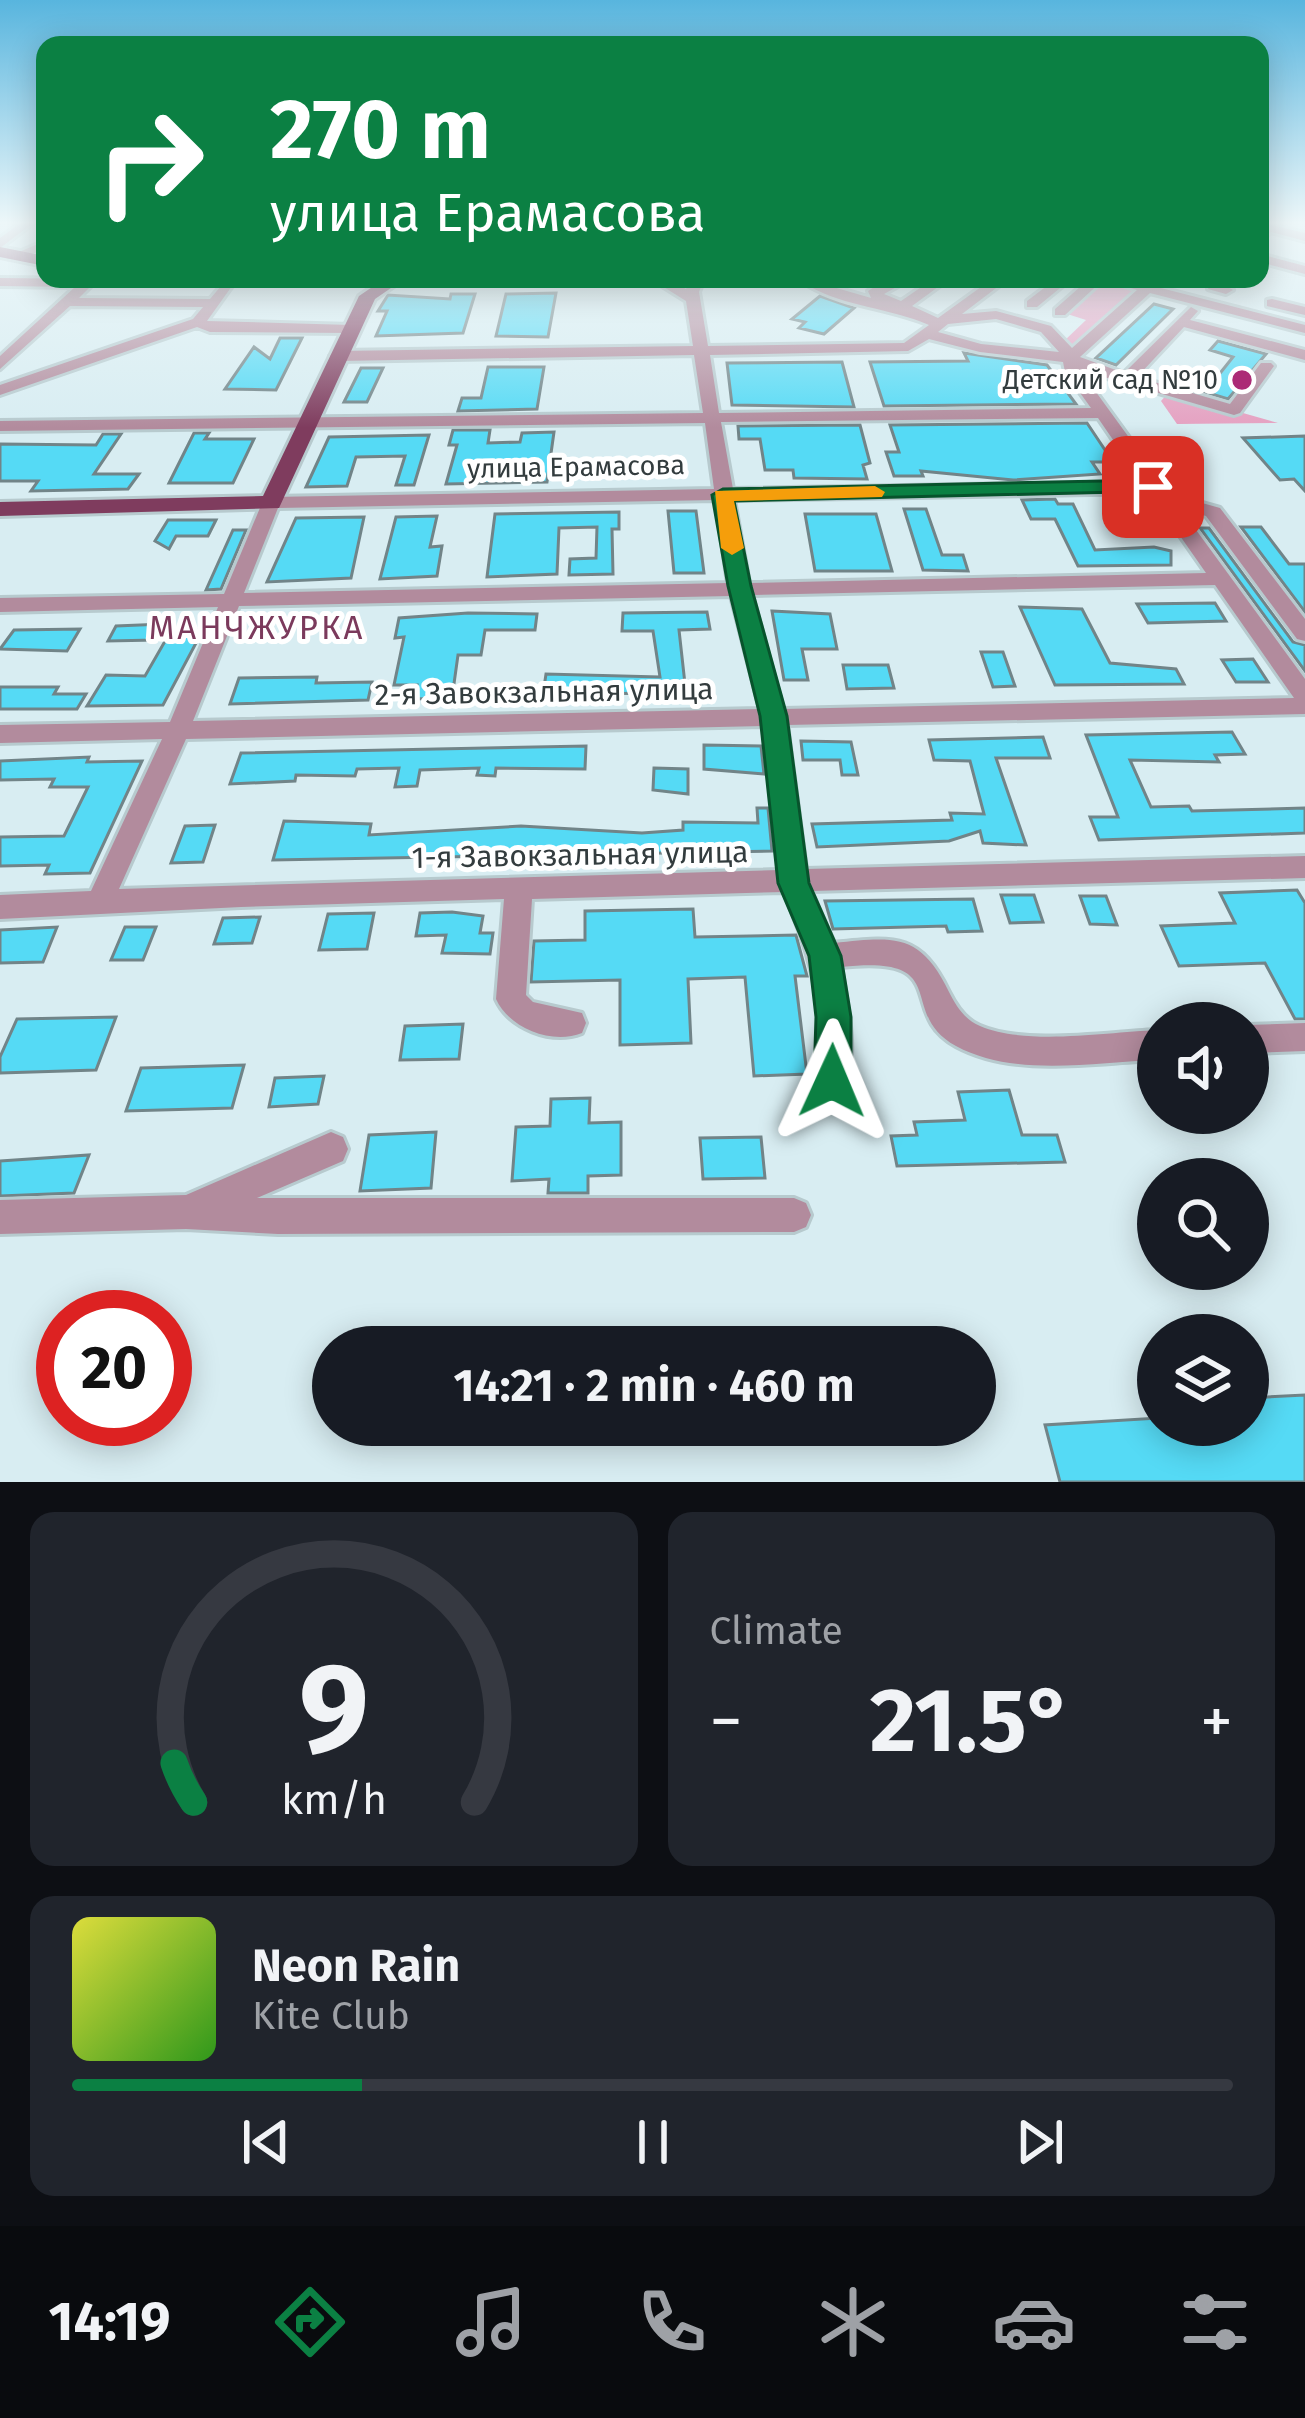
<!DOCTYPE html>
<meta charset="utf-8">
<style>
body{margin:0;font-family:"Fira Sans",sans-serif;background:#20242c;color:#f1f3f6;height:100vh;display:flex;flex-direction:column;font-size:45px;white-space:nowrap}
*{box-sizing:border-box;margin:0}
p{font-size:39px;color:#9ea1a6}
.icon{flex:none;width:66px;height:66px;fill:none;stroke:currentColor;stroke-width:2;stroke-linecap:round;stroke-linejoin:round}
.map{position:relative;height:1482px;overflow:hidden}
.drawer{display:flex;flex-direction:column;gap:30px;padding:30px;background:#0d0f14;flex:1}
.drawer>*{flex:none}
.top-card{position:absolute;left:36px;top:36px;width:1233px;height:252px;border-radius:24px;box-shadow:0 6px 30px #0003;background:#0b8043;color:#fff;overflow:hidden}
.buttons{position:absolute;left:1137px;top:1002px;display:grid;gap:24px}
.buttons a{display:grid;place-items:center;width:132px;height:132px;border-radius:50%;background:#171b24;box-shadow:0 6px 30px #0003;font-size:60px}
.speed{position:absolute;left:36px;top:1290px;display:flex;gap:24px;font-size:60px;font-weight:700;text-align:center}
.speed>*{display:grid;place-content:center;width:156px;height:156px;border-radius:50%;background:#171b24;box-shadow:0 6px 30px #0003;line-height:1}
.speed .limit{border:18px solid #d22;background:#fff;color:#111}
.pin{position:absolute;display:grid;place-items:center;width:102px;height:102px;color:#fff;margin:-51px;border-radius:24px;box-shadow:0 6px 18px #0006}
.me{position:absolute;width:132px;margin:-66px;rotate:1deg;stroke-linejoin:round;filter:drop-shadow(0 0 9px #0008)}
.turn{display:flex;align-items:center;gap:42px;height:252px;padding:0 36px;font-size:54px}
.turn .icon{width:156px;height:156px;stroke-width:2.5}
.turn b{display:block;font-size:84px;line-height:102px}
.big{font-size:90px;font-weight:700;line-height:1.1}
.drawer .widget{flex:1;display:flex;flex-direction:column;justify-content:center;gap:18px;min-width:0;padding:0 42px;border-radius:24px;background:#20242c}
.drawer .dial{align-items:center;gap:0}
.dial svg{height:312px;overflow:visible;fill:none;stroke:#363941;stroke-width:7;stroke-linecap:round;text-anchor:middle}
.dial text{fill:#f1f3f6;stroke:none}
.song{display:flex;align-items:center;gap:36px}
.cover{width:144px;height:144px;border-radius:18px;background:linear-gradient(135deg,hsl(60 70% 55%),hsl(110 70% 35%))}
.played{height:12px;border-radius:6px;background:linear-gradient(90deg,#0b8043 25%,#363941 25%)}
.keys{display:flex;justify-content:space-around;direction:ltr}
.heat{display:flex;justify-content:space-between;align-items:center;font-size:66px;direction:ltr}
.drawer .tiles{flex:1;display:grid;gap:30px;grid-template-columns:1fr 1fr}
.widget:last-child{grid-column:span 2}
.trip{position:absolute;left:312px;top:1326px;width:684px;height:120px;border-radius:60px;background:#171b24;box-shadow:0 6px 30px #0003;font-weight:700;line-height:120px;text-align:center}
.tabs{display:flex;height:192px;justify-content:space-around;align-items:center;background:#090b0e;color:#9ea1a6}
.tabs .icon{width:84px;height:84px}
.tabs .on{color:#0b8043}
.tabs b{font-size:54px;color:#f1f3f6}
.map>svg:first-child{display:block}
.green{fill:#e5a1c1}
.building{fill:#55daf5;stroke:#718488;stroke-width:3}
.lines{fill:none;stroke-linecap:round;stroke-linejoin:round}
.minor-casing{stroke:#b7cace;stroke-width:6}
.major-casing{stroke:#b7cace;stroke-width:6}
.minor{fill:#b28b9d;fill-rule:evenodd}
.major{fill:#7f3c5e;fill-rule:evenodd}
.route{fill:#0b8043;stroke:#07532c;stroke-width:3}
.slow{fill:#f59e0b}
.poi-dot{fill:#ac2b76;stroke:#fff;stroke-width:4.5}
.labels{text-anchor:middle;stroke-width:10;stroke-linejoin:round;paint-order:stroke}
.far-poi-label{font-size:27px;fill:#333c3e;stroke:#fff;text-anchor:end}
.far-street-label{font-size:27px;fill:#333c3e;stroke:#fff}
.street-label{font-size:30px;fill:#333c3e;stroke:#fff}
.neighbourhood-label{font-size:33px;letter-spacing:3px;fill:#7b3a5c;stroke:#fff}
</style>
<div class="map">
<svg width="1305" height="1482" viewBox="0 0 1305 1482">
<rect width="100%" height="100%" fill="#d8edf2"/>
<path class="green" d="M 1099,281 L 1140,292 L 1073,351 L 1063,342 L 1086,320 L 1061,312 Z
M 1169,392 L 1278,423 L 1177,424 L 1161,401 Z"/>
<path class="building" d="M 556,293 L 548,337 L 496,336 L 506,294 Z
M 451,294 L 475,294 L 463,333 L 376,336 L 387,311 L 378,311 L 388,295 L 450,299 Z
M 820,296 L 854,308 L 824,334 L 799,328 L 805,322 L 792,319 Z
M 1154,304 L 1173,309 L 1116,365 L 1096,358 Z
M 280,338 L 302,338 L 276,390 L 225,389 L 254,347 L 270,359 Z
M 1218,341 L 1266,354 L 1228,399 L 1205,392 L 1233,357 L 1210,350 Z
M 964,353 L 1047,365 L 1076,404 L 884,406 L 870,362 L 968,361 Z
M 842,362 L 854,407 L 732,405 L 727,363 Z
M 488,367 L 544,367 L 537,409 L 458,411 L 462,398 L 481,398 Z
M 361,368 L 383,368 L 367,402 L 344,402 Z
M 1087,423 L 1113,462 L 1092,462 L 1100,474 L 1013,480 L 921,471 L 923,476 L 894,476 L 886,452 L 899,452 L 890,425 Z
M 860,425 L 870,463 L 863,465 L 867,479 L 794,478 L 793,470 L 765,470 L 760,439 L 739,439 L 738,426 Z
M 453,430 L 490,430 L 488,443 L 520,442 L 522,433 L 554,432 L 547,482 L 446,484 L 457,445 L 449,445 Z
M 194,433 L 209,433 L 205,439 L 254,439 L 233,483 L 169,483 Z
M 103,434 L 121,434 L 94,474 L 139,474 L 128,489 L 31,491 L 38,481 L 0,481 L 0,444 L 96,445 Z
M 429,435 L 414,485 L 396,485 L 405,456 L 356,457 L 347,486 L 306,487 L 329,437 Z
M 1305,436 L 1305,491 L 1294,479 L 1280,480 L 1243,438 Z
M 1055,499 L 1058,504 L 1073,504 L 1095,550 L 1154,547 L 1171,551 L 1171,565 L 1078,566 L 1055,519 L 1031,519 L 1022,500 Z
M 904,509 L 926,509 L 942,555 L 963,555 L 968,571 L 923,570 Z
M 668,511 L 696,511 L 704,573 L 674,573 Z
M 619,512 L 619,529 L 612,529 L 613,574 L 569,575 L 570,559 L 596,558 L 597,527 L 559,528 L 557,574 L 487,577 L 495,514 Z
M 805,514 L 876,514 L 892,571 L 815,571 Z
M 437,516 L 430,547 L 442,546 L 437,576 L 380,579 L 396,517 Z
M 364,517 L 351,578 L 267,582 L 296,518 Z
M 168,520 L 216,520 L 208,536 L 176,536 L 169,549 L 155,541 Z
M 1241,527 L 1261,527 L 1289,564 L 1305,564 L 1305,612 Z
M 1200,528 L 1209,528 L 1293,642 L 1305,645 L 1305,671 Z
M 233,530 L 246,530 L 221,589 L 206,590 Z
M 1215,603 L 1226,621 L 1148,623 L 1137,604 Z
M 1020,607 L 1082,609 L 1110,663 L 1176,669 L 1184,684 L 1055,685 Z
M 772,611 L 830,614 L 837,649 L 802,649 L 808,680 L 784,680 Z
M 707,612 L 710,629 L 679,630 L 686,693 L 543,694 L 546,674 L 660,677 L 653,631 L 622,631 L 623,613 Z
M 468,613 L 537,614 L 535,630 L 485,630 L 481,655 L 458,655 L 452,698 L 414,699 L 417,685 L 394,685 L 404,637 L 395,638 L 399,618 Z
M 163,624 L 156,640 L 108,641 L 116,626 Z
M 80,629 L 67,651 L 0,649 L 14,630 Z
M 172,629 L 203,630 L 163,705 L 87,706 L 106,675 L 145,676 Z
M 981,652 L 1003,652 L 1015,686 L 993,687 Z
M 1253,659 L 1268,682 L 1236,682 L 1222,660 Z
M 843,665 L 888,665 L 894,688 L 847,689 Z
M 317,677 L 316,683 L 372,682 L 368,700 L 230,704 L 239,678 Z
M 0,687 L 58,687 L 54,694 L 86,694 L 77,709 L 0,709 Z
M 1232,732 L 1245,754 L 1215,755 L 1219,762 L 1130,760 L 1151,807 L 1189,806 L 1192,811 L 1305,808 L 1305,833 L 1099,840 L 1090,817 L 1118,817 L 1086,735 Z
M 1043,737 L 1050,758 L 996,758 L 1026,845 L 983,843 L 980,831 L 949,841 L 817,847 L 812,824 L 952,820 L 950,813 L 984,814 L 970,761 L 934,760 L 929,740 Z
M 801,741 L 851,742 L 858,775 L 842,775 L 840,760 L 803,760 Z
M 704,745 L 761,746 L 764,774 L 704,769 Z
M 586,746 L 585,769 L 496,768 L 495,776 L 477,775 L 479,768 L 420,770 L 417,786 L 395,787 L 399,768 L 357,769 L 355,776 L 296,775 L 295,781 L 230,784 L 241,753 Z
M 89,757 L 87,762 L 142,761 L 90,873 L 45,874 L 49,865 L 0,866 L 0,837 L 64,836 L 88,787 L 50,787 L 54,779 L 0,780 L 0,761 Z
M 654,768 L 688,769 L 688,794 L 653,790 Z
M 757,808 L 768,808 L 772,851 L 273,860 L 284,821 L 371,824 L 369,835 L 521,826 L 642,833 L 683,830 L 683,822 L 758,823 Z
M 215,825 L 203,862 L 171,863 L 185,826 Z
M 1297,890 L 1305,903 L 1305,1019 L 1295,1019 L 1265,963 L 1179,966 L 1161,926 L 1235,923 L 1220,893 Z
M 1001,895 L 1034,895 L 1043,922 L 1010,923 Z
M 1080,896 L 1106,896 L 1117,925 L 1090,924 Z
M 973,899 L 982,931 L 948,932 L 946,926 L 833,929 L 825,901 Z
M 693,909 L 695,937 L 796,935 L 807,976 L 795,976 L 807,1074 L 754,1076 L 745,977 L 688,979 L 691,1043 L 620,1045 L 620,980 L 531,982 L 534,941 L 585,940 L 585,911 Z
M 452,912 L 483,916 L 480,933 L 493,933 L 490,954 L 442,953 L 446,935 L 416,936 L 420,913 Z
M 374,913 L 367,949 L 319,950 L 328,914 Z
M 260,917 L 252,943 L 214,944 L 223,918 Z
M 57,927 L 43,962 L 0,963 L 0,930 Z
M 125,927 L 156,927 L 143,960 L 111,960 Z
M 116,1017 L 96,1070 L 0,1073 L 0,1057 L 17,1019 Z
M 463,1024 L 459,1059 L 400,1060 L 405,1026 Z
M 244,1065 L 232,1108 L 126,1111 L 141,1068 Z
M 324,1076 L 318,1104 L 269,1107 L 275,1078 Z
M 1009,1090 L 1022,1135 L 1057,1135 L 1065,1162 L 897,1166 L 891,1136 L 917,1135 L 914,1122 L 965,1120 L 958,1092 Z
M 590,1098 L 589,1123 L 621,1122 L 621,1175 L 588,1176 L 588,1193 L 548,1193 L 549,1179 L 512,1181 L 516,1127 L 550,1126 L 551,1099 Z
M 436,1132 L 431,1188 L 360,1191 L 369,1135 Z
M 761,1137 L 765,1178 L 703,1179 L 700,1138 Z
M 89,1155 L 74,1193 L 0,1196 L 0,1161 Z
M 1305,1395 L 1305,1482 L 1060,1482 L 1045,1425 L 1158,1418 L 1158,1425 L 1248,1425 L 1248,1398 Z"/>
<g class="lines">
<g class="minor-casing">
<path id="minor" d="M 23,221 L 36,221 L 0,248 L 0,238 Z
M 1268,224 L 1305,233 L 1305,241 L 1271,232 L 1260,241 L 1260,229 Z
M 45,241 L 45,249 L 18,259 L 12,255 Z
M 1260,254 L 1305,266 L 1305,274 L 1260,262 Z
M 0,278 L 98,279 L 79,298 L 210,299 L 227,279 L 237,279 L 207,321 L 351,325 L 358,329 L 351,333 L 210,332 L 197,327 L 0,395 L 0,385 L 193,319 L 203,307 L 70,306 L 0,369 L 0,356 L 75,287 L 0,286 Z
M 420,279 L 558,279 L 551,283 L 427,283 Z
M 651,279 L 668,279 L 686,289 L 690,279 L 704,279 L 699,292 L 708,346 L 904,343 L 929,325 C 891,308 845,307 809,286 L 816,282 L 871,298 L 868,291 L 887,279 L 909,280 L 884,294 L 901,301 L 933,279 L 949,279 L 912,306 L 938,318 L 992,279 L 1008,279 L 962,314 L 996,311 L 1051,326 L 1072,348 L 1137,290 L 1104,279 L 1144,283 L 1149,279 L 1164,279 L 1157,287 L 1305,325 L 1305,333 L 1150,293 L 1080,357 L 1124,373 L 1191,307 L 1198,311 L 1190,320 L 1305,350 L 1305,360 L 1184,327 L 1137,377 L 1230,404 L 1261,363 L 1271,363 L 1274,366 L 1240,413 L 1234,415 L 1080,370 L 1170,494 L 1220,508 L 1305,619 L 1305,641 L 1297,639 L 1206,516 L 1180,508 L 1305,679 L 1305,714 L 787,725 L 806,869 L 1305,856 L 1305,878 L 811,891 L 834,943 C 894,937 920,932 949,992 C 956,1006 965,1020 980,1026 C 1026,1046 1108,1032 1158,1030 L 1158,1060 C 1094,1062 1015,1078 956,1046 C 895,1013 956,954 841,967 C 847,1004 859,1056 844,1092 L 833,1096 L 822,1092 C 812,1068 820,1039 818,1014 C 815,970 801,933 784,892 L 532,899 L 526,995 L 533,1002 L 582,1013 L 586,1023 L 582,1033 C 551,1045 509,1028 496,999 L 504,899 L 241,907 L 0,919 L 0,895 L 91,891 L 162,739 L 0,743 L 0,725 L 170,722 L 218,607 L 0,612 L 0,598 L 224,594 L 262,503 L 271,497 L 714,489 L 705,423 L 0,431 L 0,421 L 703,413 L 694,355 L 338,361 L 330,356 L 338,351 L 693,346 L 686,301 ZM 996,319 L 1041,332 L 1059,352 L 981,344 L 938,332 L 948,324 ZM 929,339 L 980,352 L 1063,362 L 1065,372 L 1091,408 L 719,413 L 710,355 L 908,351 ZM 1098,418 L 1142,482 L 733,489 L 721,422 ZM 1150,493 L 1206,573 L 749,583 L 734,500 ZM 716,500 L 728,583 L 244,593 L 278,508 ZM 1215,585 L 1294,698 L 783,709 L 752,595 ZM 731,596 L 760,709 L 193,721 L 239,606 ZM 763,726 L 779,870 L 119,889 L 186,739 Z
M 1056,279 L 1071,279 L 1037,307 L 1027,307 L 1027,301 Z
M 1089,279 L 1104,279 L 1065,315 L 1055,315 L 1055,309 Z
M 1212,279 L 1227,279 L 1222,284 L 1233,290 L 1226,294 L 1208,289 Z
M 1272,299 L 1305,307 L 1305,315 L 1267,306 L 1267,300 Z
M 1305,1023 L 1305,1051 L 1248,1053 L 1248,1025 Z
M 331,1132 L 343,1137 L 348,1149 L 343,1161 L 257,1198 L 794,1198 L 806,1203 L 811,1215 L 806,1227 L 794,1232 L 278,1234 L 186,1229 L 0,1234 L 0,1200 L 186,1195 Z"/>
</g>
<g class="major-casing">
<path id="major" d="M 0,247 L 45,256 L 45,266 L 0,257 Z
M 162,279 L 380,279 L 372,284 L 170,284 Z
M 384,279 L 404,279 L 375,299 L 279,508 L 0,516 L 0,502 L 263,496 L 359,296 Z"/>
</g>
<use href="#minor" class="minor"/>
<use href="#major" class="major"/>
</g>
<linearGradient id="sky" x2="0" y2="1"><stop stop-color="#58b5de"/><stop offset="0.52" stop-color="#edf7f9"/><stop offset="1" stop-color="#edf7f9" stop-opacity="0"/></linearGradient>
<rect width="1305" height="428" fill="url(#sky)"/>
<path class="route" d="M 1153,480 L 1160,482 L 1160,491 L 734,501 L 751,586 L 787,716 L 809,883 L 841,956 L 851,1017 L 851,1081 L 845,1093 L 832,1098 L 820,1093 L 814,1081 L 816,1017 L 809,956 L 778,883 L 760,716 L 728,586 L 712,495 L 723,489 Z"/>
<path class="slow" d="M 875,486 L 885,492 L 882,497 L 734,501 L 744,548 L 732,555 L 721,548 L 715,491 Z"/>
<circle class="poi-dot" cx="1242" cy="380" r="12"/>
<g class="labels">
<g class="far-poi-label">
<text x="1218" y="389">Детский сад №10</text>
</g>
<g class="far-street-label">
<text transform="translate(576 467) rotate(-1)" y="9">улица Ерамасова</text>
</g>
<g class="street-label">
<text transform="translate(544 692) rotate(-1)" y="10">2-я Завокзальная улица</text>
<text transform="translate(580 855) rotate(-1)" y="10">1-я Завокзальная улица</text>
</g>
<g class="neighbourhood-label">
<text x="257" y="639">МАНЧЖУРКА</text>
</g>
</g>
</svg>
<div class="buttons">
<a><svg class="icon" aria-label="sound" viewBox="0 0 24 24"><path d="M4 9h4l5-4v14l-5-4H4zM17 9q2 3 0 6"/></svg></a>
<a><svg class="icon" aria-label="search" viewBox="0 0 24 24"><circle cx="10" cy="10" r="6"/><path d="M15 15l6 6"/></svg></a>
<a><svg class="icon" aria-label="layers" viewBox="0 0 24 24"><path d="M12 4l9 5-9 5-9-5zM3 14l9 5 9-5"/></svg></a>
</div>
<div class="speed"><div class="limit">20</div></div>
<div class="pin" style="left:1153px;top:487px;background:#d93025"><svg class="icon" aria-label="arrive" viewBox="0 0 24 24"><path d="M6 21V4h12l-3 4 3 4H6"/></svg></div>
<svg class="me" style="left:832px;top:1081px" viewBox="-20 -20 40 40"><path d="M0-17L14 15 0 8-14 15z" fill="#0b8043" stroke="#fff" stroke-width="4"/></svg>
<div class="trip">14:21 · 2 min · 460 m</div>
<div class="top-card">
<div class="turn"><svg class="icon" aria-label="right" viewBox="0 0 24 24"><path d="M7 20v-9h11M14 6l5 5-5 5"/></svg><div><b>270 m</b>улица Ерамасова</div></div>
</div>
</div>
<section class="drawer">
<div class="tiles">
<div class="widget dial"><svg viewBox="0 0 100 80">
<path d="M14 69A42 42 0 1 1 86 69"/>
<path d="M14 69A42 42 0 0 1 9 59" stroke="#0b8043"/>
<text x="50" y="56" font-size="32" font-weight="700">9</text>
<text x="50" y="72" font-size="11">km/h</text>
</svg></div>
<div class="widget"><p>Climate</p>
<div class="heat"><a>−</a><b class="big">21.5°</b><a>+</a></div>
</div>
<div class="widget">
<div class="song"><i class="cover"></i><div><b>Neon Rain</b><p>Kite Club</p></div></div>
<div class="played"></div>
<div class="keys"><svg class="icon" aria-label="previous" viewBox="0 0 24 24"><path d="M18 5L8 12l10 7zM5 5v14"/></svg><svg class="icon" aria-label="pause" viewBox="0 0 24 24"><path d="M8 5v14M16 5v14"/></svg><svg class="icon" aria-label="next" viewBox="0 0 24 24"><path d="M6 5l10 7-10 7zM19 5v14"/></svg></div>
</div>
</div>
</section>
<nav class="tabs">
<b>14:19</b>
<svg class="icon on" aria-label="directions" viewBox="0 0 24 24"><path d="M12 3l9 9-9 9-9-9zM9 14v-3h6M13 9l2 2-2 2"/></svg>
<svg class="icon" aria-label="music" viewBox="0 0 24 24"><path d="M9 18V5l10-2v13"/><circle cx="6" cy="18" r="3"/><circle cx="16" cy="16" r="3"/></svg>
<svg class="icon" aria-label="phone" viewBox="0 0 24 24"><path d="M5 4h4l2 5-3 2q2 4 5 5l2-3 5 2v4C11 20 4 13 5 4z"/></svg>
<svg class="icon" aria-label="climate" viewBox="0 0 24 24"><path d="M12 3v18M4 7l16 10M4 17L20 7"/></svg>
<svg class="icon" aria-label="car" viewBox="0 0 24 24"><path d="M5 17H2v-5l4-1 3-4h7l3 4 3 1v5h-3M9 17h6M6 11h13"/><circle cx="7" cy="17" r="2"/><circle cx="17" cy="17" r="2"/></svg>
<svg class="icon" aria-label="filters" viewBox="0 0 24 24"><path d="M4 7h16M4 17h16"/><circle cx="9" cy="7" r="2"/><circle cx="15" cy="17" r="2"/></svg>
</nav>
